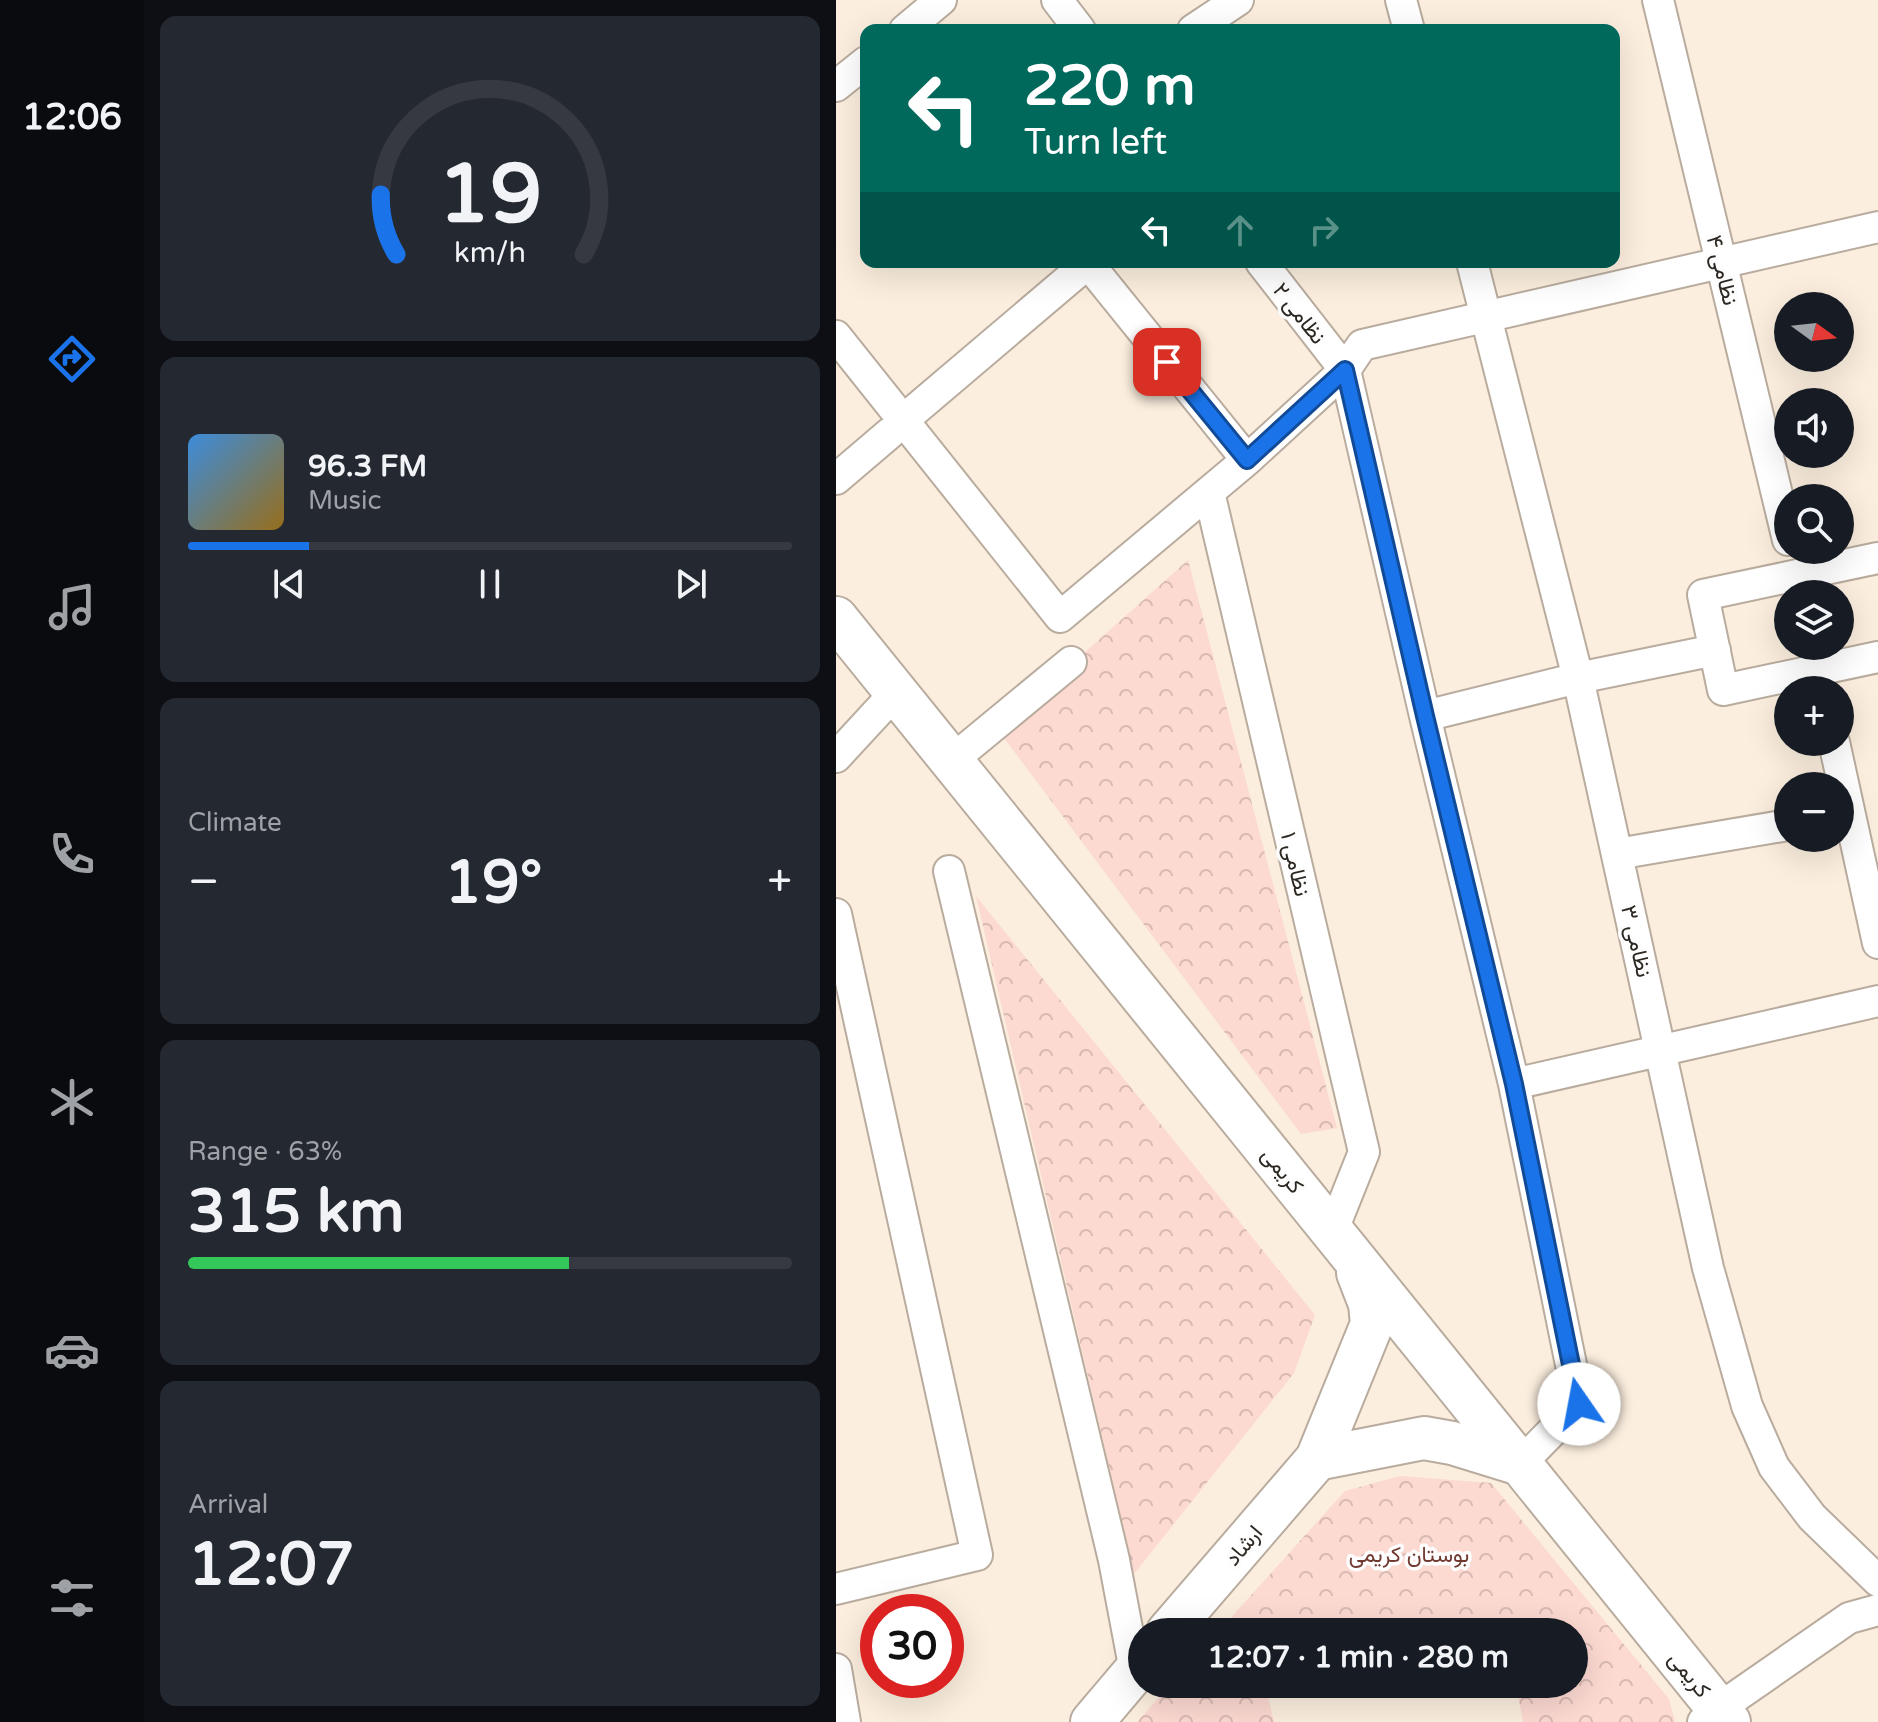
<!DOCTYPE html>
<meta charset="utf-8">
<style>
body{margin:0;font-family:"Varela Round",Vazirmatn,sans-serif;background:#242831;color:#f1f3f6;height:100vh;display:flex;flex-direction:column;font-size:30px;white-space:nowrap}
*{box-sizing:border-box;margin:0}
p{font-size:26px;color:#9ea1a6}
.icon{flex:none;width:44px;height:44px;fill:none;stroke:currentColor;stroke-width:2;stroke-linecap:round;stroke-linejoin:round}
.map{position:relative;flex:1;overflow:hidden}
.sheet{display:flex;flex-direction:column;gap:16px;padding:16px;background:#0d0f14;width:692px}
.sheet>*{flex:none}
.hud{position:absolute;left:24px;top:24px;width:760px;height:244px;border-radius:16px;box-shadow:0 8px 32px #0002;background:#00695c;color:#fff;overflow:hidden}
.needle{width:52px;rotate:105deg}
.buttons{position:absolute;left:938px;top:292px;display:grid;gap:16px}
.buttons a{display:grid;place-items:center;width:80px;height:80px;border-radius:50%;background:#171b24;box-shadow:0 8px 32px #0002;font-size:40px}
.speed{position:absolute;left:24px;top:1594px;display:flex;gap:16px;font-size:40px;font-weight:700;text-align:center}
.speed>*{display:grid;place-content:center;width:104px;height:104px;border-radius:50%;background:#171b24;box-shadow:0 8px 32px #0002;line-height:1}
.speed .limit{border:12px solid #d22;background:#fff;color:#111}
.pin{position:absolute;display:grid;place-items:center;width:68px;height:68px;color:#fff;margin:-34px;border-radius:16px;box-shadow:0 4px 12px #0006}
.me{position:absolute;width:88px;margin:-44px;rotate:348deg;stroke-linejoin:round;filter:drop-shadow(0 0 6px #0008)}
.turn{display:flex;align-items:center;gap:28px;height:168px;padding:0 32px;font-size:36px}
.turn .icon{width:104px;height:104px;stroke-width:2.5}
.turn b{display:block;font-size:56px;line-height:68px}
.lanes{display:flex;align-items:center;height:76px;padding:0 32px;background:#0003;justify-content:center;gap:40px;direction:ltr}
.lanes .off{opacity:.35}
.big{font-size:60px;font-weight:800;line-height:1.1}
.sheet .card{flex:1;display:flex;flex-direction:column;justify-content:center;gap:12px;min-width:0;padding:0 28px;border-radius:16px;background:#242831}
.sheet .dial{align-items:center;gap:0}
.dial svg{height:208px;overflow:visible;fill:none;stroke:#363941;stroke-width:7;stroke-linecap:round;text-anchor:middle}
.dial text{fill:#f1f3f6;stroke:none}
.song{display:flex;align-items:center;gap:24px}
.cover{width:96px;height:96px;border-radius:12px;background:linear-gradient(135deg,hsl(210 70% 55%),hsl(40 70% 35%))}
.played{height:8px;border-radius:4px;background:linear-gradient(90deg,#1a73e8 20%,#363941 20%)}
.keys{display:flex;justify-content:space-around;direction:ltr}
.heat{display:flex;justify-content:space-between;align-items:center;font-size:44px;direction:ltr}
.charge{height:12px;border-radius:6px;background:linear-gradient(90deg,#34c759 63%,#363941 0)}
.trip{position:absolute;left:292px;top:1618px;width:460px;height:80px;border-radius:40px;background:#171b24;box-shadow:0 8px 32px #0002;font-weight:800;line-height:80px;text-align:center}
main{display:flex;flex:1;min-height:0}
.tab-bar{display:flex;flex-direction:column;width:144px;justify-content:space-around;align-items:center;background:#090b0e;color:#9ea1a6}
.tab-bar .icon{width:56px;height:56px}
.tab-bar .on{color:#1a73e8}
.tab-bar b{font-size:36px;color:#f1f3f6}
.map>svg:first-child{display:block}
.park{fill:url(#park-crowns)}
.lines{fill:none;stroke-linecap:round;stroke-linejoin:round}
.street-casing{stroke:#b9ac9e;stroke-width:34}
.secondary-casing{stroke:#b9ac9e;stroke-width:46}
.street{stroke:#fff;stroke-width:30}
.secondary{stroke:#fff;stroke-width:42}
.route-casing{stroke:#114b97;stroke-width:20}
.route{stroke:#1a73e8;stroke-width:14}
.labels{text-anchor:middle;stroke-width:7;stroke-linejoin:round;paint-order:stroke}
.street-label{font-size:22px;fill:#2c2721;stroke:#fdfdfd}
.park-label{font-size:22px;fill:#703a30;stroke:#fdfdfd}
</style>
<main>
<nav class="tab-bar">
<b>12:06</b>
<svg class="icon on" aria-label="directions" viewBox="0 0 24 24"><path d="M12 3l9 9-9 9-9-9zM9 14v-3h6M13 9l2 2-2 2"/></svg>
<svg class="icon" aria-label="music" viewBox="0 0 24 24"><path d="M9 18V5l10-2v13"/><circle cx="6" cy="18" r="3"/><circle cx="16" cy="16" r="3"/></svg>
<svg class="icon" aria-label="phone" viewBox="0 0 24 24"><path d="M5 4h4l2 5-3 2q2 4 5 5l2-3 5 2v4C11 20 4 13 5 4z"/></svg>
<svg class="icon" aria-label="climate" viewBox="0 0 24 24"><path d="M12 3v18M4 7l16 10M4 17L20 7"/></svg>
<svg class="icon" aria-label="car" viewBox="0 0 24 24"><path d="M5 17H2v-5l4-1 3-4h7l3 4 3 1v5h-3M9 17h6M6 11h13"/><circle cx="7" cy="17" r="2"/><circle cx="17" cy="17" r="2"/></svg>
<svg class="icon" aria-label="filters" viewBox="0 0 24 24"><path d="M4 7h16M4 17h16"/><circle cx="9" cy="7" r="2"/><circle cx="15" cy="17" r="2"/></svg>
</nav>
<section class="sheet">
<div class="card dial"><svg viewBox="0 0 100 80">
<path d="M14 69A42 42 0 1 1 86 69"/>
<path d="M14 69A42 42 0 0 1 8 46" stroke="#1a73e8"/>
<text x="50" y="56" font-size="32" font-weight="700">19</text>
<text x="50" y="72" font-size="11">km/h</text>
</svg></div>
<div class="card">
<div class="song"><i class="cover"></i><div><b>96.3 FM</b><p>Music</p></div></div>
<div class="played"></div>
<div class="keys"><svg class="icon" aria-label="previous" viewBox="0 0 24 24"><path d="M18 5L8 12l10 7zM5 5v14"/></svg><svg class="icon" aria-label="pause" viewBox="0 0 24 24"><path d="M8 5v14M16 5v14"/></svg><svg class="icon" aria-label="next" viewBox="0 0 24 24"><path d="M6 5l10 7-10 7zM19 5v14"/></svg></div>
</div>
<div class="card"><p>Climate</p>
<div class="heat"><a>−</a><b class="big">19°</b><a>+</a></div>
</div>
<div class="card"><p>Range · 63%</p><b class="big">315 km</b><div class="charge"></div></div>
<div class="card"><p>Arrival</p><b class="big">12:07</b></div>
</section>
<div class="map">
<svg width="1042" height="1722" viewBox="0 0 1042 1722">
<defs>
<pattern id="park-crowns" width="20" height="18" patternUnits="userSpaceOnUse" patternTransform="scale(2)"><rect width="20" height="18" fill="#fcd9d1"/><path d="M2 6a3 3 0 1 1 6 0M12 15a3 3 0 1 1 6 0" fill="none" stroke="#d8bab3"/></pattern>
</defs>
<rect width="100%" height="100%" fill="#fbeede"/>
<path class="park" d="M 352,560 L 501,1128 L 465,1134 L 162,730 Z
M 140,896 L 479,1315 L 458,1373 L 298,1574 Z
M 564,1476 L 655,1483 L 833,1699 L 839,1722 L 687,1722 L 680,1684 L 738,1684 L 738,1632 L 382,1632 L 509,1491 Z
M 335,1684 L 478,1684 L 432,1696 L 438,1722 L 301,1722 Z"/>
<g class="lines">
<g class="street-casing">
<path id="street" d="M 221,0 L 244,30
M 565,0 L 573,30
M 822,0 L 952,540
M 69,30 L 105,0
M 357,30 L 402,0
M 0,86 L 30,62
M 251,262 L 411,460
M 425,262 L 509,370 L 589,716 L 678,1084 L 743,1404 L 684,1464
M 636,262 L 742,678 L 872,1268 L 911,1406 L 938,1467 L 976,1517 L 1042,1581
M 0,336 L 224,617 L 411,460 L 509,370 L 526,345 L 1042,227
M 66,421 L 252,263
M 0,479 L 54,433
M 373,492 L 528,1152 L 496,1232
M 1042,558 L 867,595 L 887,690 L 1042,657
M 589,716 L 742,678 L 879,650
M 998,742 L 1042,943
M 0,757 L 60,692
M 115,761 L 235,662
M 781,854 L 952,825
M 113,871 L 278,1560 L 299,1671
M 0,914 L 141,1555 L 0,1589
M 678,1084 L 1042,1001
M 0,1669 L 9,1722
M 867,1722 L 882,1709 L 1013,1618 L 1042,1610"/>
</g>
<g class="secondary-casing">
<path id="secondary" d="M 0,618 L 893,1722
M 481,1459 L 588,1438 L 616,1443 L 684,1464
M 332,1632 L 481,1459 L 536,1324 L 534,1304 L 522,1273
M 256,1722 L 306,1663"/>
</g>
<use href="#street" class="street"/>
<use href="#secondary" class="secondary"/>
</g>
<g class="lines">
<g class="route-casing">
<path id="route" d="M 331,362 L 411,460 L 509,370 L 589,716 L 678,1084 L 743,1404"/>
</g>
<use href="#route" class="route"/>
</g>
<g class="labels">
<g class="street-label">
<text transform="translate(887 270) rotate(76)" y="8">نظامی ۴</text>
<text transform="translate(464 313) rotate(52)" y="8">نظامی ۲</text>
<text transform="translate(460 864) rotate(77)" y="8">نظامی ۱</text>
<text transform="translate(801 941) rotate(77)" y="8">نظامی ۳</text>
<text transform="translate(447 1170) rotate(51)" y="8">کریمی</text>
<text transform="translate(407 1545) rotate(-50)" y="8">ارشاد</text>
<text transform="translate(854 1674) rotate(51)" y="8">کریمی</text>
</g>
<g class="park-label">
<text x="573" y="1562">بوستان کریمی</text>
</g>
</g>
</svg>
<div class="buttons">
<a><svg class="needle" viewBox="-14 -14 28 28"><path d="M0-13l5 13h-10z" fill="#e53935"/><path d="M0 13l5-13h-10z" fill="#9ea1a6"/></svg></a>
<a><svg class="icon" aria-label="sound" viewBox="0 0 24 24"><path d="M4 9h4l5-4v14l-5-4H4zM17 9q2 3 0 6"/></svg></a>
<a><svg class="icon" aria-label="search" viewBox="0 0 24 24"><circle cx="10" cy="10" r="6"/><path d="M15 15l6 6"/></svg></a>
<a><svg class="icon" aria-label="layers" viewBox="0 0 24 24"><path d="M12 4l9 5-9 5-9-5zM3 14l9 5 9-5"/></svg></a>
<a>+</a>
<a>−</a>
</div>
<div class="speed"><div class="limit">30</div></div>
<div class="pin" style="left:331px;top:362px;background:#d93025"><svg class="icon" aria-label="arrive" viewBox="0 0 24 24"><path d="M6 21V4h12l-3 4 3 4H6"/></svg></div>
<svg class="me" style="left:743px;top:1404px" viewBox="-20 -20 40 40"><circle r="19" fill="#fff"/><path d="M0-13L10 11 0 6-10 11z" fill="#1a73e8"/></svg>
<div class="trip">12:07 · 1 min · 280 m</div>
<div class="hud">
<div class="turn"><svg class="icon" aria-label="left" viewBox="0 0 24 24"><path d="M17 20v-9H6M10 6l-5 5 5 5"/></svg><div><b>220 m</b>Turn left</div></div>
<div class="lanes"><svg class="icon" aria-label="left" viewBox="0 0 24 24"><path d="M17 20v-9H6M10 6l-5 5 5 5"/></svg><svg class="icon off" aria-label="ahead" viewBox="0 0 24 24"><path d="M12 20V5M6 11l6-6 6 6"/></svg><svg class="icon off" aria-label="right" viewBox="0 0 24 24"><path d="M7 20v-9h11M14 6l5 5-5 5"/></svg></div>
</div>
</div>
</main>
